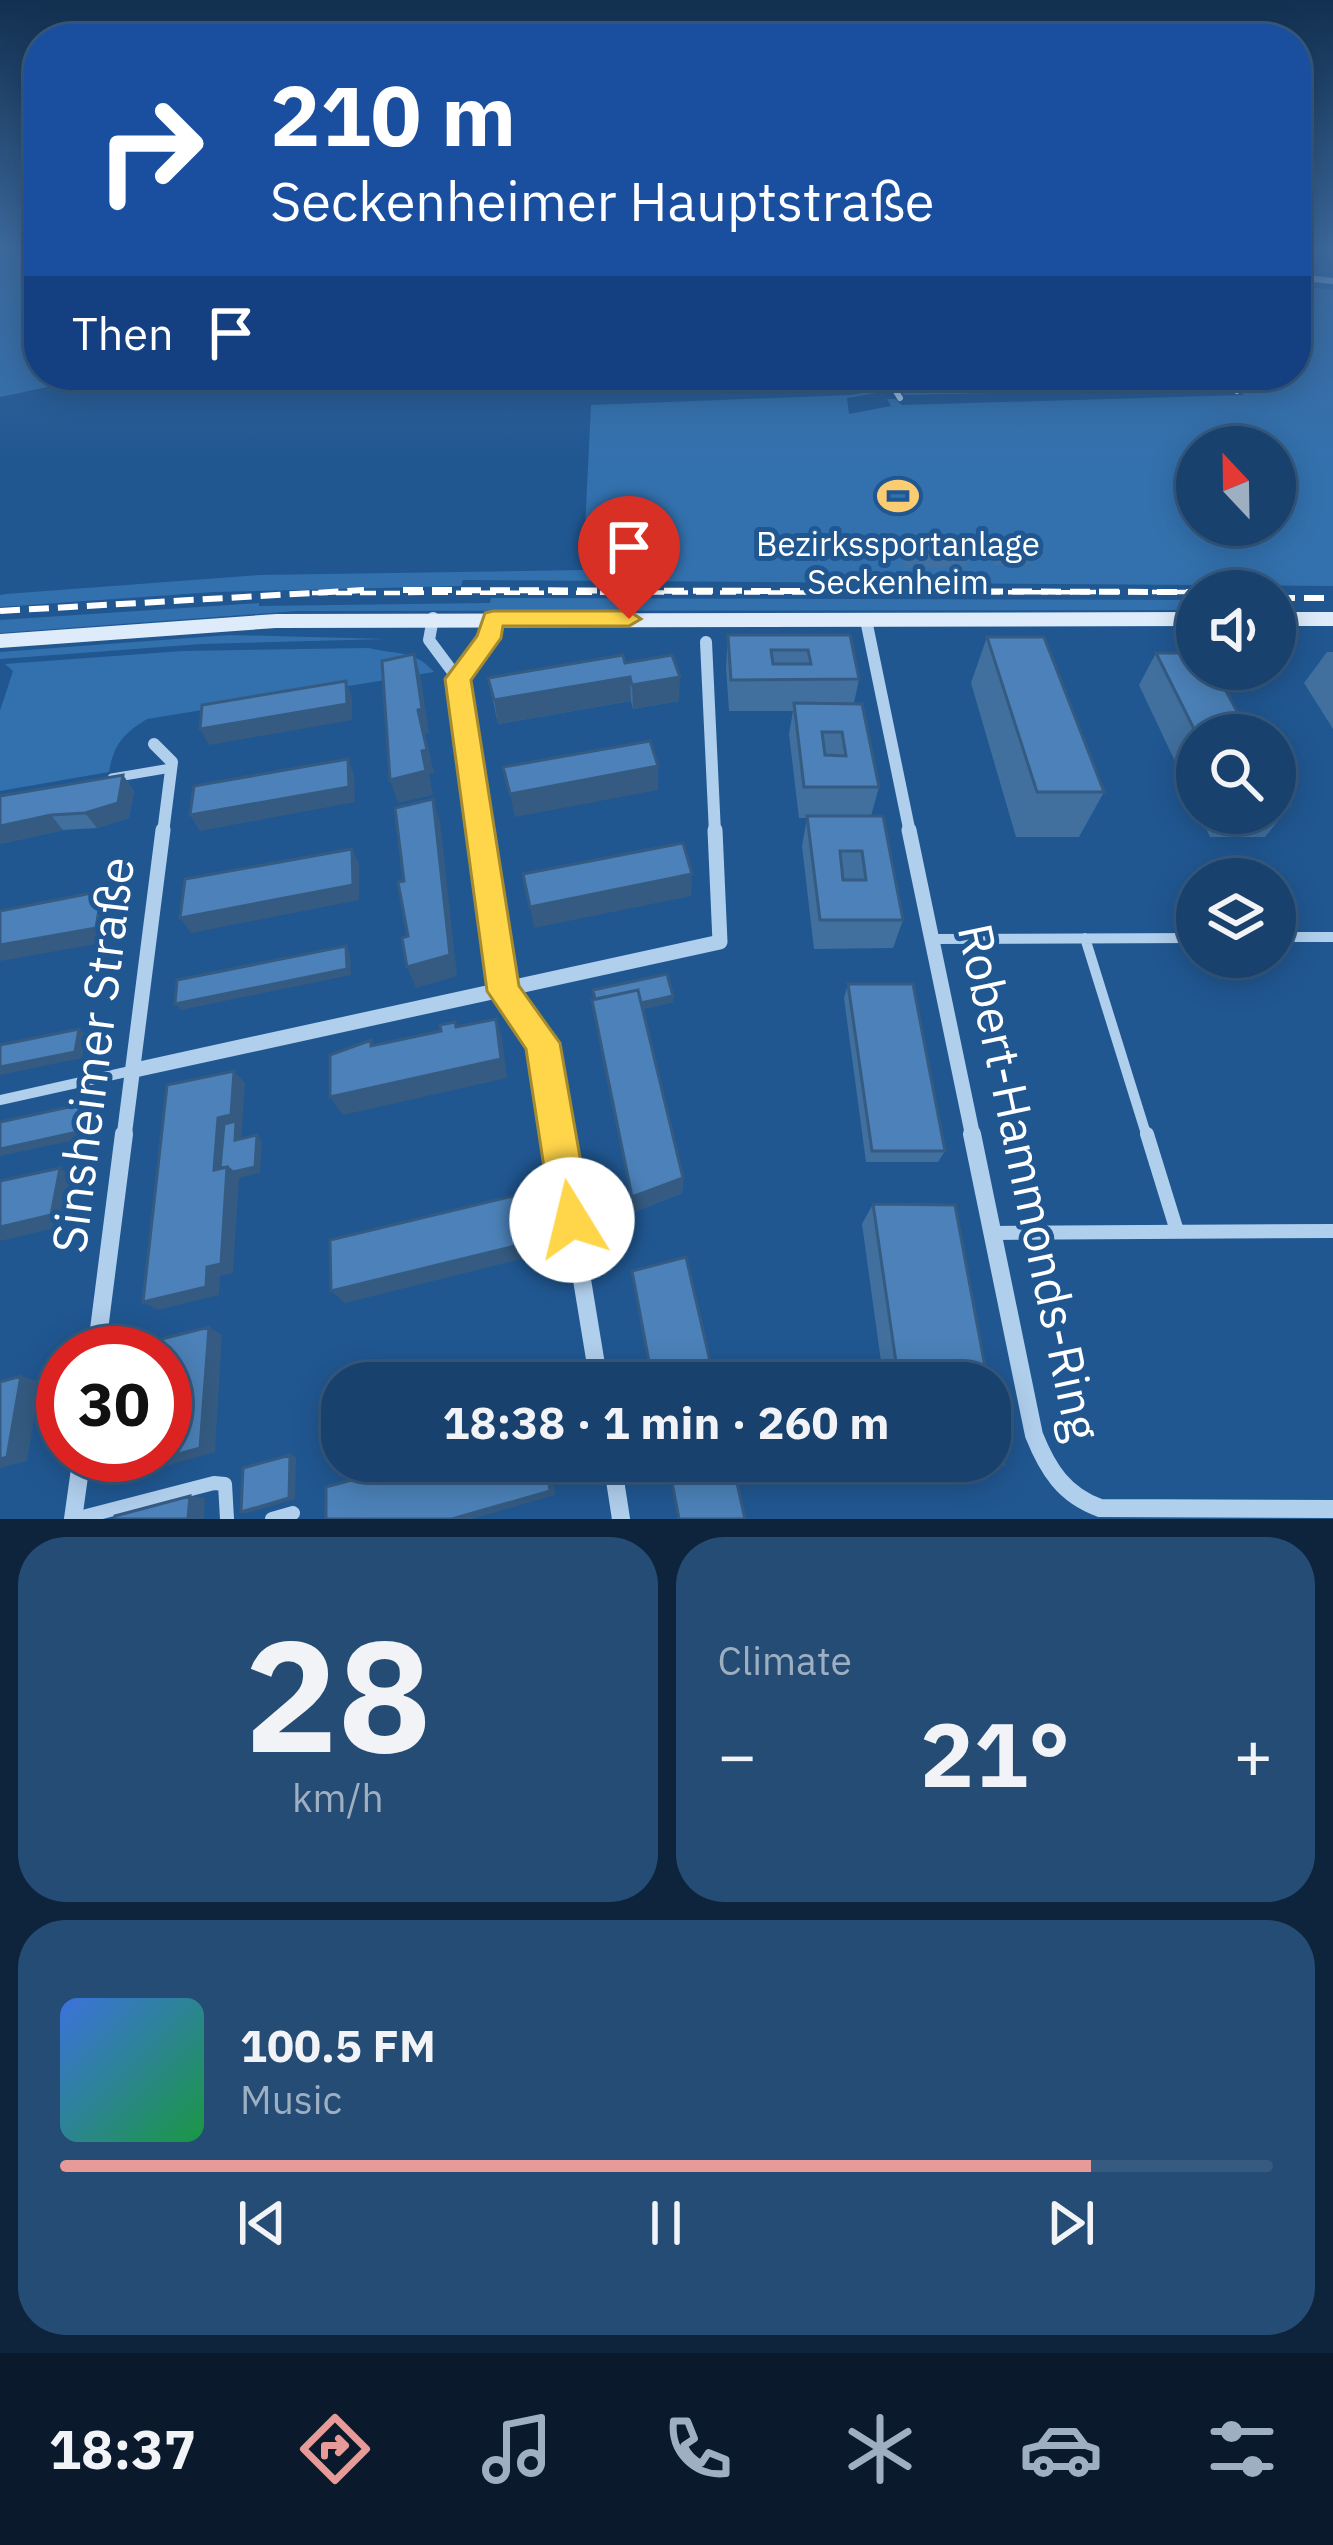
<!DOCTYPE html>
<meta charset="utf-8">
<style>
body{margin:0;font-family:"IBM Plex Sans",sans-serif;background:#254c75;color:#f1f3f6;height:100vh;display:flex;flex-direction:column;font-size:45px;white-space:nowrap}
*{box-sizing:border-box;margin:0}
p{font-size:39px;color:#9fafc2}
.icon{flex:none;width:66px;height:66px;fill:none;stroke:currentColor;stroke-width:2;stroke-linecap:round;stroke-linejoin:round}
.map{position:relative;height:1519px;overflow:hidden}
.drawer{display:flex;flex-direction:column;gap:18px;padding:18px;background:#0d243c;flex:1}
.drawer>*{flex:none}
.guide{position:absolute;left:24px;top:24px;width:1287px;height:366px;border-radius:48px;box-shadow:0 6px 30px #0003,0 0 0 3px #365a80;background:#1a4fa0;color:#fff;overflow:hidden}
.needle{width:78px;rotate:338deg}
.tools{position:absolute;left:1176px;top:426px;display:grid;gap:24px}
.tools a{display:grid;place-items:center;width:120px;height:120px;border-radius:50%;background:#18416d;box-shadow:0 6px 30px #0003,0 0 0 3px #365a80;font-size:60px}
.speed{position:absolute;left:36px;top:1326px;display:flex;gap:24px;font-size:60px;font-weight:700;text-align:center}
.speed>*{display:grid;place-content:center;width:156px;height:156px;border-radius:50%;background:#18416d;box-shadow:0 6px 30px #0003,0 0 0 3px #365a80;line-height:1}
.speed .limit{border:18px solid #d22;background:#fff;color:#111}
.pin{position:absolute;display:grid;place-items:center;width:102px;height:102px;color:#fff;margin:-123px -51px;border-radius:50% 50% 50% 0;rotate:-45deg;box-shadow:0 0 12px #0007}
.pin .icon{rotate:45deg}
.me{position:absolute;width:132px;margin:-66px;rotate:351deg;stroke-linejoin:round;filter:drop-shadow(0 0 9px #0008)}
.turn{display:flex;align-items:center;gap:42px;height:252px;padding:0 48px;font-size:54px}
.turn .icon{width:156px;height:156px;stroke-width:2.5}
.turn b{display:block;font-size:84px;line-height:102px}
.then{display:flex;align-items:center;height:114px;padding:0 48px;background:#0003;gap:24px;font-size:45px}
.big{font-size:90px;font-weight:700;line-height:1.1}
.drawer .widget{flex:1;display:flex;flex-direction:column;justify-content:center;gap:18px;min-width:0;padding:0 42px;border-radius:48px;background:#254c75}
.drawer .dial{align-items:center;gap:0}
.dial b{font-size:156px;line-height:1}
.song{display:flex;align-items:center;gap:36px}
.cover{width:144px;height:144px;border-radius:18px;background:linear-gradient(135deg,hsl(220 70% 55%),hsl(140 70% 35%))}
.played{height:12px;border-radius:6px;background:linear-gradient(90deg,#e69b98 85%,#365a80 85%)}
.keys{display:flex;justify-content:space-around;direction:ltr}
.heat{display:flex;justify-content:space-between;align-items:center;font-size:66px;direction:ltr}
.drawer .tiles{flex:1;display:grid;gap:18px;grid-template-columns:1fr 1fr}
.widget:last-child{grid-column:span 2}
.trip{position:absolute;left:321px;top:1362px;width:690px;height:120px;border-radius:48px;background:#18416d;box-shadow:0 6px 30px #0003,0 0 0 3px #365a80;font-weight:700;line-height:120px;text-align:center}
.dock{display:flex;height:192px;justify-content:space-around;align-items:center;background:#0a1a2c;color:#9fafc2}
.dock .icon{width:84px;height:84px}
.dock .current{color:#e69b98}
.dock b{font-size:54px;color:#f1f3f6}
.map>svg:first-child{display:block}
.green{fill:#3371ae;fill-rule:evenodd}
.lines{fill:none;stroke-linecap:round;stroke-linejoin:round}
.lane-far3{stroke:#b0cfed;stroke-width:6}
.lane-far2{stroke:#b0cfed;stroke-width:9}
.lane-far1{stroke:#b0cfed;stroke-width:10}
.lane{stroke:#b0cfed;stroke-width:14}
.street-far2{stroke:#b0cfed;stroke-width:12}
.street-far1{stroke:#b0cfed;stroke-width:15}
.street{stroke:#b0cfed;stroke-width:18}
.secondary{fill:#ddebfa;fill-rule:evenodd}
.rail-far1{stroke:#fff;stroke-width:4.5;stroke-dasharray:16 8;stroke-linecap:butt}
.rail{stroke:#fff;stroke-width:6;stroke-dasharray:20 9;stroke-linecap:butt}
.wall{fill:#41709f}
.shaded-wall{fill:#355b82}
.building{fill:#4c82b9;stroke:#355b82;stroke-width:3;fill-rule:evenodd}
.route{fill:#ffd54a;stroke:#a68a30;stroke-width:3}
.labels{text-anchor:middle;stroke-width:10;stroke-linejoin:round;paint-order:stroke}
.far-poi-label{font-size:33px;fill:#fff;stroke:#205791}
.near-street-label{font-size:48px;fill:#fff;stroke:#205791}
</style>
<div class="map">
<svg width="1333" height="1519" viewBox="0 0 1333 1519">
<rect width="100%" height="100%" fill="#205791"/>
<path class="green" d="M 0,251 L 39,251 L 39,375 L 105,375 L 0,397 Z
M 1296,286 L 1333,290 L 1333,586 L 463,580 L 461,586 L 214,592 L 0,607 L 0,595 L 6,594 L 259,575 L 583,570 L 591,405 L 851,395 L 869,392 L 874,385 L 868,375 L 882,375 L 888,391 L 847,398 L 849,414 L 891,406 L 887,399 L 895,399 L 902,405 L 1244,395 L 1223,375 L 1296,375 ZM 1197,447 L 1275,447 L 1275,525 L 1197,525 Z
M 891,375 L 1204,375 L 1219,388 L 904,395 Z
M 491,598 L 1197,600 L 1197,610 L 297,611 L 0,633 L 0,620 L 259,603 L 259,606 L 490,603 Z
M 230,635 L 387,639 L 201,644 L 0,659 L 0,652 Z
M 369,648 C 395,655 414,649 434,672 L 147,719 C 123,734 114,744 109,772 L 0,791 L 0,711 L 13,671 L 5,664 L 183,651 Z"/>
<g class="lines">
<path class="lane-far3" d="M 1296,277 L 1333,281
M 886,375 L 900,398
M 1220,375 L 1237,391"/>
<path class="lane-far2" d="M 112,778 L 171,768"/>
<path class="lane-far1" d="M 1275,937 L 1333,937
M 1085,938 L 1147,1137
M 932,939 L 1197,938
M 0,1100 L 135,1070"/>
<path class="lane" d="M 1147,1134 L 1177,1231
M 993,1233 L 1333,1231
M 75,1519 L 214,1483 L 225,1484 L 227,1519
M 272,1519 L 293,1513"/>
<path class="street-far2" d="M 433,618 L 429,640 L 458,679 L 480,833
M 866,620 L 910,833
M 706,642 L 715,833
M 458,679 L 489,638 L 493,618
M 154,744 L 172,762 L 163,833"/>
<path class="street-far1" d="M 480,830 L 503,991 L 543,1043 L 558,1137
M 909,830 L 973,1137
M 135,1070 L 720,942 L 715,830
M 124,1137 L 163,830"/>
<path class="street" d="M 558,1134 L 599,1383
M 972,1134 L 1034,1435 C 1048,1470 1064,1495 1100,1508 L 1333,1509
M 96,1353 L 124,1134
M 612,1461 L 621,1519
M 73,1519 L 82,1455"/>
<path class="secondary" d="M 1197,612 L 1197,626 L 276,628 L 0,648 L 0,634 L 276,614 Z
M 1275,612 L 1333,612 L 1333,626 L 1275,626 Z"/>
<path class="rail-far1" d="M 312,593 L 1197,592"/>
<path class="rail" d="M 403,590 L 1197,592
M 1275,598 L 1333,598
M 0,611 L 364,590"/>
</g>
<path class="wall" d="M 905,537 L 970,551 L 966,567 L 905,568 L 901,553 Z
M 996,540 L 1036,550 L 1030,565 L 994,566 L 991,555 Z
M 728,635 L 850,635 L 859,679 L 854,703 L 879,787 L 871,816 L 903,920 L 893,948 L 814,949 L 802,846 L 807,818 L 799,818 L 789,734 L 793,711 L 729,711 L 726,667 Z
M 987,637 L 1104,792 L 1079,837 L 1016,837 L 971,683 Z
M 1327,652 L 1333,652 L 1333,729 L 1304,683 Z
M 1156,653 L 1197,735 L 1197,808 L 1139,685 Z
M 625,663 L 679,701 L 633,709 L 631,701 L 498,724 L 488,678 Z
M 123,775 L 134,791 L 129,818 L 97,828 L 63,830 L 0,844 Z
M 1275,780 L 1290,806 L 1265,837 L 1210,837 L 1199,813 L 1275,813 Z
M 848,984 L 945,1151 L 938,1162 L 866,1162 L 844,998 Z
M 673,996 L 673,1002 L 642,1009 L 683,1178 L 682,1193 L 634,1212 L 592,1000 Z
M 873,1204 L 988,1383 L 884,1383 L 862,1224 Z
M 895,1461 L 990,1461 L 1004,1465 L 984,1472 L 897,1472 Z"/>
<path class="shaded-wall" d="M 414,654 L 421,678 L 429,733 L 425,734 L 434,773 L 429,774 L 433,795 L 398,803 L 390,780 L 422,751 Z
M 630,677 L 631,701 L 498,724 L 494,700 Z
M 680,677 L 679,701 L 633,709 L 632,685 Z
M 346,681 L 352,697 L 352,720 L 209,745 L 200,729 Z
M 348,759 L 354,775 L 355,802 L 200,831 L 190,815 Z
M 658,766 L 658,790 L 515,817 L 510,794 Z
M 123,775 L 134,791 L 129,818 L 97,828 L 85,813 Z
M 433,799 L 440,822 L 457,976 L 416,988 L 407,967 Z
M 51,815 L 63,830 L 0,844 L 0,826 Z
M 352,849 L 359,864 L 359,900 L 191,933 L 180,918 Z
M 692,874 L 691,896 L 534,928 L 530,907 Z
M 102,891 L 114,906 L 108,942 L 0,961 L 0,945 Z
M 346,946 L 350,954 L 351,975 L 181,1010 L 175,1004 Z
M 673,996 L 673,1002 L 598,1019 L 598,1012 Z
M 496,1019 L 502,1038 L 507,1078 L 343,1115 L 330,1097 Z
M 79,1029 L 86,1035 L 82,1058 L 0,1075 L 0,1067 Z
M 234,1071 L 245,1083 L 242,1127 L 241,1146 L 227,1167 L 257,1135 L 262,1141 L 260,1173 L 239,1178 L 233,1273 L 220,1276 L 219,1295 L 158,1310 L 143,1302 L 214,1170 L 218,1118 Z
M 87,1103 L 94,1109 L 89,1137 L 0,1156 L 0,1149 Z
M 60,1168 L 76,1178 L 68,1225 L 0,1241 L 0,1227 Z
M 683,1178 L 682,1193 L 634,1212 L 632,1197 Z
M 517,1195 L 523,1210 L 529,1257 L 345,1303 L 331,1291 Z
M 209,1327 L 222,1335 L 215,1452 L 141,1473 L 124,1469 Z
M 21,1376 L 40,1382 L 27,1461 L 0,1468 L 0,1459 Z
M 290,1455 L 296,1457 L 295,1499 L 247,1513 L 241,1512 Z
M 546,1461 L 551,1461 L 555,1495 L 472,1519 L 452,1519 Z
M 190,1496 L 205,1498 L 204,1519 L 188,1519 Z"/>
<path class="building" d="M 905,537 L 964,537 L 970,551 L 909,553 Z
M 1031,539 L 1036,550 L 999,550 L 996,540 Z
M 728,635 L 850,635 L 859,679 L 731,680 ZM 771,650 L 808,650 L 811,664 L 773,664 Z
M 987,637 L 1044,637 L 1104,792 L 1037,792 Z
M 1156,653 L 1197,653 L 1197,669 L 1214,669 L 1250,735 L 1197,735 Z
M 414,654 L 422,709 L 418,710 L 427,750 L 422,751 L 426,771 L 390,780 L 382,661 Z
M 623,655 L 625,663 L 672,655 L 680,677 L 632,685 L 630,677 L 494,700 L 488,678 Z
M 346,681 L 347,704 L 200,729 L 202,705 Z
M 794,703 L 862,704 L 879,787 L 804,787 ZM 822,732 L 842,732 L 846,756 L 825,755 Z
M 650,741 L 658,766 L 510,794 L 503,767 Z
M 348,759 L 349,787 L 190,815 L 194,786 Z
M 123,775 L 118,803 L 85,813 L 51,815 L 0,826 L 0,796 Z
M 1275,780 L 1290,806 L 1275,806 Z
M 433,799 L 450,955 L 407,967 L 402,938 L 408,936 L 398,882 L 404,881 L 395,808 Z
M 807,816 L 883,816 L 903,920 L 820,920 ZM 840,851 L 862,851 L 866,880 L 843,880 Z
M 683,843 L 692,874 L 530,907 L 523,874 Z
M 352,849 L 353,885 L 180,918 L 185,879 Z
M 102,891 L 96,928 L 0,945 L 0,911 Z
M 346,946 L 347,969 L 175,1004 L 177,980 Z
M 667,974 L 673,996 L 641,1003 L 638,990 L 595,999 L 593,990 Z
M 848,984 L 913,984 L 945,1151 L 872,1151 Z
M 638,990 L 683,1178 L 632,1197 L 592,1000 Z
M 496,1019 L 501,1059 L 330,1097 L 330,1055 L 371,1040 L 371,1046 L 441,1031 L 440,1025 L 455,1022 L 456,1027 Z
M 79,1029 L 75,1052 L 0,1067 L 0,1045 Z
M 234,1071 L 231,1115 L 218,1118 L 214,1170 L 227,1167 L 221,1264 L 207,1267 L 206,1287 L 143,1302 L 167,1085 Z
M 87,1103 L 82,1131 L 0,1149 L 0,1122 Z
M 236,1121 L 235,1140 L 257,1135 L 255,1167 L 233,1172 L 227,1167 L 220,1168 L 224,1124 Z
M 60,1168 L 51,1215 L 0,1227 L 0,1181 Z
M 517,1195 L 523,1244 L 331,1291 L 330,1240 Z
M 873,1204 L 955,1205 L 988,1383 L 899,1383 Z
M 686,1257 L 715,1383 L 653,1383 L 632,1271 Z
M 209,1327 L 200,1448 L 124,1469 L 126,1455 L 165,1455 L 165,1353 L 137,1353 L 138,1345 Z
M 21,1376 L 7,1457 L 0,1459 L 0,1382 Z
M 990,1391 L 1004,1465 L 912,1466 L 911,1461 L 990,1461 Z
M 290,1455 L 289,1498 L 241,1512 L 243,1468 Z
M 421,1461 L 546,1461 L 550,1491 L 452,1519 L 326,1519 L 326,1487 Z
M 668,1461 L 732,1461 L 745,1519 L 679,1519 Z
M 190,1496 L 188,1519 L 115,1519 L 115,1516 Z"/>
<linearGradient id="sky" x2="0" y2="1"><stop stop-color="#123050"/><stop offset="0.54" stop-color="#3c699d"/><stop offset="1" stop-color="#3c699d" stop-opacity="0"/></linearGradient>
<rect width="1333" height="463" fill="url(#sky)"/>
<path class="route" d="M 493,611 L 629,611 L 641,619 L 629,626 L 503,626 L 501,638 L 471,680 L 519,986 L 560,1043 L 591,1220 L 586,1234 L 572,1239 L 558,1234 L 552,1220 L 526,1049 L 487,991 L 445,679 L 477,636 L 485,613 Z"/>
<defs>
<g id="stadium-bare" transform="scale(3.24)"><path d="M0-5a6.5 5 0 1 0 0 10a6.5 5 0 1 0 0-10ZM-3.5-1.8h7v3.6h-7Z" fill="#fbcc71" stroke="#205791" stroke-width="2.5" paint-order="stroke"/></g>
</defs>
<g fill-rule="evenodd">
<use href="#stadium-bare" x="898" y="496"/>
</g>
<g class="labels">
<g class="far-poi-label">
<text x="898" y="556">Bezirkssportanlage<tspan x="898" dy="38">Seckenheim</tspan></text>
</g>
<g class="near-street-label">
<text transform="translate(93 1055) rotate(-83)" y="17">Sinsheimer Straße</text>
<text transform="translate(1029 1182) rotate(78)" y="17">Robert-Hammonds-Ring</text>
</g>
</g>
</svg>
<div class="tools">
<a><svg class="needle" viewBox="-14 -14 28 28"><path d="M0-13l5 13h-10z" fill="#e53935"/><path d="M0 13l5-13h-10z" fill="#9fafc2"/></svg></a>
<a><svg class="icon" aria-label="sound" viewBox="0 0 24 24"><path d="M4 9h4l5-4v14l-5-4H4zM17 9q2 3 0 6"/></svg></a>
<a><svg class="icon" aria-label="search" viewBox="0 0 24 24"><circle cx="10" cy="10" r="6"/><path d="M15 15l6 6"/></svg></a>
<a><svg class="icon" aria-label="layers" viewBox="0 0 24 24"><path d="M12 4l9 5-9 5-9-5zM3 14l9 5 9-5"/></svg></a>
</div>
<div class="speed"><div class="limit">30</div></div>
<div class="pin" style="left:629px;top:619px;background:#d93025"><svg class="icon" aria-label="arrive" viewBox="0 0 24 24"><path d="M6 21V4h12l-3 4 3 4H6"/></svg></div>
<svg class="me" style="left:572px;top:1220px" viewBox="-20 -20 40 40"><circle r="19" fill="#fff"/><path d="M0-13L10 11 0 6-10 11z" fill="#ffd54a"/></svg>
<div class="trip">18:38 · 1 min · 260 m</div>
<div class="guide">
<div class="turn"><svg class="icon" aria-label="right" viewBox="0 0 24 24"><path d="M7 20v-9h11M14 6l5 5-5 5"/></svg><div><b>210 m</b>Seckenheimer Hauptstraße</div></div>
<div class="then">Then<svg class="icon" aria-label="arrive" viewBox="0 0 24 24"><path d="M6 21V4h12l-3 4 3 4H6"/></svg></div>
</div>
</div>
<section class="drawer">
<div class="tiles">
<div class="widget dial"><b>28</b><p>km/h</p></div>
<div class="widget"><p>Climate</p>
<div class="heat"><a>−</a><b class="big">21°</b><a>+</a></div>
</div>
<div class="widget">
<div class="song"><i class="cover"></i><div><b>100.5 FM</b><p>Music</p></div></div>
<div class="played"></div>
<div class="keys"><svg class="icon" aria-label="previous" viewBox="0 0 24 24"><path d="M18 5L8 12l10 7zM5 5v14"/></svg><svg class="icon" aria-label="pause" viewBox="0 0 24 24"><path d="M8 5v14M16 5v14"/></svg><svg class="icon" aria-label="next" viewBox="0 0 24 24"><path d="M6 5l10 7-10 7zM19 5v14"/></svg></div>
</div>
</div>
</section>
<nav class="dock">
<b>18:37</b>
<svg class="icon current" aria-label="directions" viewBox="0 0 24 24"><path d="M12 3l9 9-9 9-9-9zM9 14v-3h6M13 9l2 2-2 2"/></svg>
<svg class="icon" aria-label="music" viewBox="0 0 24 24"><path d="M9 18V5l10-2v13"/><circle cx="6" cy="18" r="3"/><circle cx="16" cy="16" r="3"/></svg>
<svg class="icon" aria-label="phone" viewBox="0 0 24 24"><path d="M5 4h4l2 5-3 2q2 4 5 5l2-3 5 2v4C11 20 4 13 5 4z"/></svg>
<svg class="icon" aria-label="climate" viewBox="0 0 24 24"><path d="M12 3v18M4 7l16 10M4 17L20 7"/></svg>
<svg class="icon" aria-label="car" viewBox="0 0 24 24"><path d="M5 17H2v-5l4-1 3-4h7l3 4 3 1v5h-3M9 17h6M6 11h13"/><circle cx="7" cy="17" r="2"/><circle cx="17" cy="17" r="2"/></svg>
<svg class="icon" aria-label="filters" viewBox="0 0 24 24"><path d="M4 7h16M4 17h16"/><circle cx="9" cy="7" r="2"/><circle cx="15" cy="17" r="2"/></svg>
</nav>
